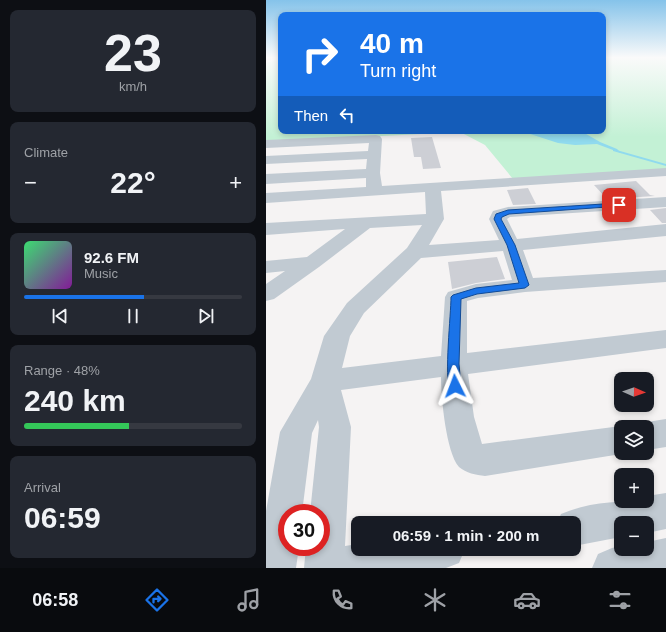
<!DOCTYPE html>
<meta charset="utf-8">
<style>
body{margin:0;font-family:Arial,sans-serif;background:#242831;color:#f1f3f6;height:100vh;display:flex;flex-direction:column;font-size:15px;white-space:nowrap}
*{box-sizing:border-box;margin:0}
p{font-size:13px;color:#9ea1a6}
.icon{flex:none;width:22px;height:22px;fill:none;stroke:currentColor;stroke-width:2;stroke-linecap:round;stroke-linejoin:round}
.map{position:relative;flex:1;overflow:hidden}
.sheet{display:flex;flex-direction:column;gap:10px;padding:10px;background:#0d0f14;width:266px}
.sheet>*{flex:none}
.top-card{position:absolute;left:12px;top:12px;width:328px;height:122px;border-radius:8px;box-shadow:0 2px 6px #0003;background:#1a73e8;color:#fff;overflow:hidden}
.needle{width:26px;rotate:92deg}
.buttons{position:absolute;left:348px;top:372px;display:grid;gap:8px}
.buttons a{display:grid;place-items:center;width:40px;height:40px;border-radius:8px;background:#171b24;box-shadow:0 2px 6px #0003;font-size:20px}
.speed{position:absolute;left:12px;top:504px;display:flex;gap:8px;font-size:20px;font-weight:700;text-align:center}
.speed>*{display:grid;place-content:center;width:52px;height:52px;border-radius:50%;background:#171b24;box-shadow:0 2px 6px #0003;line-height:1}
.speed .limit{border:6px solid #d22;background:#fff;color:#111}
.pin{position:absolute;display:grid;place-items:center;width:34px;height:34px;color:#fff;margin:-17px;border-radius:8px;box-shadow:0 2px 6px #0006}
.me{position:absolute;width:44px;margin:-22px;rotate:357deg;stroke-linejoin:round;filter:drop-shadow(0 0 3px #0008)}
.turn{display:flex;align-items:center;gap:14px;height:84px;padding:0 16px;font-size:18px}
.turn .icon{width:52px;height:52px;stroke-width:2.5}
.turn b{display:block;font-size:28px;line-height:34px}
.then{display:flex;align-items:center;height:38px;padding:0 16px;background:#0003;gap:8px;font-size:15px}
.big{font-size:30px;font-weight:600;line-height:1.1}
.sheet .tile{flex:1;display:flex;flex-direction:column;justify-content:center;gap:6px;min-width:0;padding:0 14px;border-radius:8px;background:#242831}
.sheet .dial{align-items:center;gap:0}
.dial b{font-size:52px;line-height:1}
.song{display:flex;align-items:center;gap:12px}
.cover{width:48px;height:48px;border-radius:6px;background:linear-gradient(135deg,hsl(140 70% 55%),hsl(290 70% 35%))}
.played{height:4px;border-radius:2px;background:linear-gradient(90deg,#1a73e8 55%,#363941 55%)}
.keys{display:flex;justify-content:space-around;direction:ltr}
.heat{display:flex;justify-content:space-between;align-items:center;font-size:22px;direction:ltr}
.charge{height:6px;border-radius:3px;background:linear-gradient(90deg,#34c759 48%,#363941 0)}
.trip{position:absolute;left:85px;top:516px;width:230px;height:40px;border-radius:8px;background:#171b24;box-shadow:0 2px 6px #0003;font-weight:600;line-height:40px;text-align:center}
.dock{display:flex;height:64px;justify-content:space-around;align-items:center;background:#090b0e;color:#9ea1a6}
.dock .icon{width:28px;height:28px}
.dock .selected{color:#1a73e8}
.dock b{font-size:18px;color:#f1f3f6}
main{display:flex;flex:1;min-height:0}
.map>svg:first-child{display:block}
.green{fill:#c3f1d5}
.water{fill:#90daee}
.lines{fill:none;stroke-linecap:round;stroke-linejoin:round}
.stream{fill:#90daee;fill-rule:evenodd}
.building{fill:#cdcfd5}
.minor{fill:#c1cad2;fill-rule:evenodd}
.route{fill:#1a73e8;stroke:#114b97}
</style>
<main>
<section class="sheet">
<div class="tile dial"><b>23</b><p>km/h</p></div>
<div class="tile"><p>Climate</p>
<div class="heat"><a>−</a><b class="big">22°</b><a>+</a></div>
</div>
<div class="tile">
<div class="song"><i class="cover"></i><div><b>92.6 FM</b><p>Music</p></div></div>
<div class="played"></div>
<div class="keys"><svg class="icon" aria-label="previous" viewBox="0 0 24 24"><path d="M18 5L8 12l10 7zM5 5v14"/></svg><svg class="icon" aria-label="pause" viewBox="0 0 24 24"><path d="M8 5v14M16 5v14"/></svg><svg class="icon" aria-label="next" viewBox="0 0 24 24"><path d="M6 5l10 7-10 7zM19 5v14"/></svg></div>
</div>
<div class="tile"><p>Range · 48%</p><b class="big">240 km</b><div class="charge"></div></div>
<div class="tile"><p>Arrival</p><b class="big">06:59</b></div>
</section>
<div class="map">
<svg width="400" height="568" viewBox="0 0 400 568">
<rect width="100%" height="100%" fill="#f5f3f3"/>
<path class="green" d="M 337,58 L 400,58 L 400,169 L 247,179 L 219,145 L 194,132 L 0,142 L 0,63 L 15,59 L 15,131 L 337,131 Z"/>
<path class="water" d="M 255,131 L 315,131 L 334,142 L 351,149 L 355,153 L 331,144 L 309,145 L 292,143 Z"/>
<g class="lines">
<path class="stream" d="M 347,149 L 400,164 L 400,166 L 347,151 Z"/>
</g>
<path class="building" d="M 166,137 L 175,168 L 157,169 L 155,157 L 148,157 L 145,138 Z
M 370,181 L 384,195 L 389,196 L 341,199 L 328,185 Z
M 262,188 L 270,204 L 247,205 L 241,190 Z
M 400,208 L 400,223 L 396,223 L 384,210 Z
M 231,257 L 239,279 L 210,283 L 186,289 L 182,262 Z"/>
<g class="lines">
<path class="minor" d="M 0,58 L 9,58 L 0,61 Z
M 110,135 L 114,136 L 116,139 L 114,173 L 116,186 L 400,168 L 400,176 L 175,191 L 178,219 L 163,245 L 233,240 L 223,219 L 227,211 L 242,207 L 400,197 L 400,207 L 244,217 L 241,219 L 251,239 L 400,224 L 400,236 L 257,250 L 267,278 L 400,270 L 400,282 L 259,292 L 212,298 L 201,301 L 201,353 L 400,330 L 400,348 L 202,374 L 208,417 L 216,444 L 355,426 L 359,427 L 355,427 L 355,453 L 359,453 L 355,454 L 219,476 C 210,475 200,473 193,467 C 180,452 175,397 175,377 L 75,390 L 85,427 L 79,546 L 92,544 L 92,549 L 199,549 L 193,563 L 180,568 L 38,568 L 40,547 L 55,547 L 55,513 L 44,513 L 53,427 L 52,420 L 46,433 L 36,513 L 21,513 L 21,547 L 33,547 L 30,568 L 0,568 L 0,511 L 14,432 L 45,379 L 58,336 L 81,303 L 141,248 L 156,225 L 104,228 L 53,267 L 8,299 L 0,301 L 0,284 L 19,271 L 0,273 L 0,261 L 41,257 L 79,229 L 0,235 L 0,223 L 160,214 L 159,192 L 0,203 L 0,193 L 100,187 L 100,178 L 0,184 L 0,174 L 100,169 L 101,159 L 0,164 L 0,156 L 102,151 L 103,143 L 0,148 L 0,140 ZM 237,251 L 246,280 L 210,284 L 182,292 L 179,297 L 175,356 L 76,368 L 84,336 L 98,313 L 155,258 Z
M 400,419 L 400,447 L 381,450 L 381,427 L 370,426 L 381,422 Z
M 400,493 L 400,529 L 381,533 L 381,523 L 355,523 L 355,537 L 308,546 L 308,523 L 291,523 L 295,514 C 323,502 352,501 381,501 L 381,496 Z
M 400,538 L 400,568 L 326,568 L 332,554 L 346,548 L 355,546 L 355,549 L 381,549 L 381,542 Z"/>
</g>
<linearGradient id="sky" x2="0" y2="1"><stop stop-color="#85c3ea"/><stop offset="0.42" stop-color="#fafafa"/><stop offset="1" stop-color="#fafafa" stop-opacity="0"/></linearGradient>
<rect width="400" height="137" fill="url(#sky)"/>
<path class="route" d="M 353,203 L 356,205 L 355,206 L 243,214 L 236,217 L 235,219 L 249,245 L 263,285 L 259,288 L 211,294 L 195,299 L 193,364 L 195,386 L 193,390 L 189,391 L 184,390 C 178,377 185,314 185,297 L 187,295 L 210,288 L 253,283 L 241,245 L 228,219 L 230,214 L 242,210 Z"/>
</svg>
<div class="buttons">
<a><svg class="needle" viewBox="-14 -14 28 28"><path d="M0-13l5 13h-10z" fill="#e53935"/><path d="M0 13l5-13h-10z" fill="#9ea1a6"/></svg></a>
<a><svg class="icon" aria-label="layers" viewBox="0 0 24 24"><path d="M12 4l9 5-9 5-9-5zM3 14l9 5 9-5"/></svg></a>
<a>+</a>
<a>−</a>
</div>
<div class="speed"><div class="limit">30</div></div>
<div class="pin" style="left:353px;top:205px;background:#d93025"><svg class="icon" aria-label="arrive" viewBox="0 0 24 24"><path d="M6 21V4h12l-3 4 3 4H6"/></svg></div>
<svg class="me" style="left:189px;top:386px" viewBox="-20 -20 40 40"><path d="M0-17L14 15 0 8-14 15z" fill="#1a73e8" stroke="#fff" stroke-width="4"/></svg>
<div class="trip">06:59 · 1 min · 200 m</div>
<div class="top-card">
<div class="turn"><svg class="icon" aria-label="right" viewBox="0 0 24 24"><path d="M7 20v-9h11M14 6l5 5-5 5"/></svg><div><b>40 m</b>Turn right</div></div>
<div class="then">Then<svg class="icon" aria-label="left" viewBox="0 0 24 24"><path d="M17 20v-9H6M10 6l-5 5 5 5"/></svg></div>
</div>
</div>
</main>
<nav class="dock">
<b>06:58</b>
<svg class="icon selected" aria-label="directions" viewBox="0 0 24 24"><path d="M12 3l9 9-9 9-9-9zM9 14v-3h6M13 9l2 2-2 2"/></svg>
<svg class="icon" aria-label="music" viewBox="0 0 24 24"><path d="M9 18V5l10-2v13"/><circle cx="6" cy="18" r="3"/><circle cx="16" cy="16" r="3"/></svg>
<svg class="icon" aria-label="phone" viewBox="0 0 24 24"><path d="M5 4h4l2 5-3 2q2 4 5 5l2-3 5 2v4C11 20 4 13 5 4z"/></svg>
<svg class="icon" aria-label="climate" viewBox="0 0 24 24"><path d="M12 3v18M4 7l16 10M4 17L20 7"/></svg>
<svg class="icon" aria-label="car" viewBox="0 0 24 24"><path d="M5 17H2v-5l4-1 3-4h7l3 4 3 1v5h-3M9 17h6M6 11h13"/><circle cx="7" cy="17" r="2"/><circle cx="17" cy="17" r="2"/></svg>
<svg class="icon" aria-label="filters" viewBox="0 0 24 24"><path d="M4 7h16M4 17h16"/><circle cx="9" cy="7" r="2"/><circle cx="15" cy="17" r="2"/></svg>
</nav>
